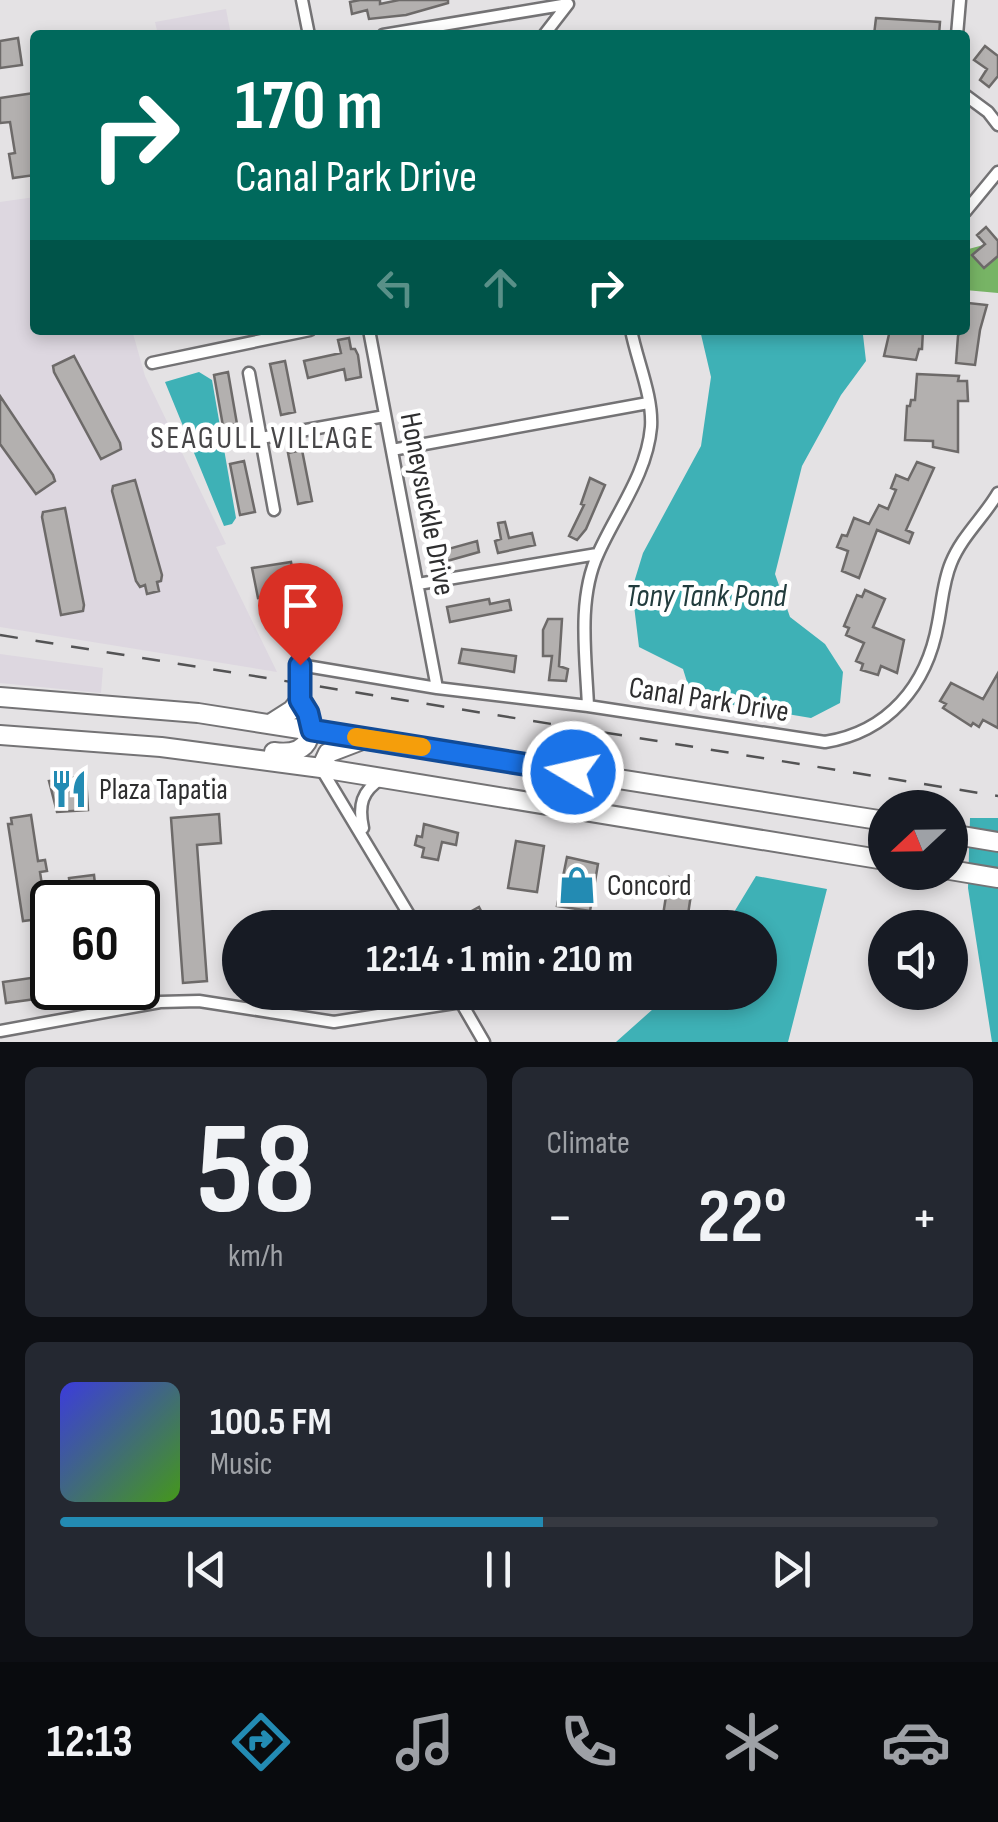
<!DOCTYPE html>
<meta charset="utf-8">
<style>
body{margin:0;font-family:"Sofia Sans Condensed",sans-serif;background:#242831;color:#f1f3f6;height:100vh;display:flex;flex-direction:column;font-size:38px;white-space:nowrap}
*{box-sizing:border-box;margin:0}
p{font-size:32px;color:#9ea1a6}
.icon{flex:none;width:55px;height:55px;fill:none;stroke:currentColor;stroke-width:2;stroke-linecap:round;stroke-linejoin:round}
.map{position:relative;height:1042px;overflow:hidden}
.panel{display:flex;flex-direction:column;gap:25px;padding:25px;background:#0d0f14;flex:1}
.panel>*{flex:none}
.top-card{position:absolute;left:30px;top:30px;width:940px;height:305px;border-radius:10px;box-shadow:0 5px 15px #0003;background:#00695c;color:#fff;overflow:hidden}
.needle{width:65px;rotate:248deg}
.tools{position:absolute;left:868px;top:790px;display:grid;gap:20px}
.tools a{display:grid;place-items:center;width:100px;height:100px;border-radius:50%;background:#171b24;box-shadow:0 5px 15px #0003;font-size:50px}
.speed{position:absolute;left:30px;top:880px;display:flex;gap:20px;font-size:50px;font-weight:700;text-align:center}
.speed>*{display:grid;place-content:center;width:130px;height:130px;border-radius:50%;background:#171b24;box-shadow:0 5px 15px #0003;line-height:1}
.speed .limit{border:5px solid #111;border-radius:15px;background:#fff;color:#111}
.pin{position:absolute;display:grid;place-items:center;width:85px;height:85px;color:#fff;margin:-102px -42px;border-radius:50% 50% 50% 0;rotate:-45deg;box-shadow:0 0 10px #0007}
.pin .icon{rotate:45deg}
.me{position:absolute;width:110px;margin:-55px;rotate:279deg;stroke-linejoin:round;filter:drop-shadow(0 0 8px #0008)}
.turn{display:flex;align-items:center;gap:35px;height:210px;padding:0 40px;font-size:45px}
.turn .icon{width:130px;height:130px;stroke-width:2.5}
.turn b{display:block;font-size:70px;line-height:85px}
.lanes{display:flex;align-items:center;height:95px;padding:0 40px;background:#0003;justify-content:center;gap:50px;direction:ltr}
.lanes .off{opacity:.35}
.big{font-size:75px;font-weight:700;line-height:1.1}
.panel .widget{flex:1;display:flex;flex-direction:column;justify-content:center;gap:15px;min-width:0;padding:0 35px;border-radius:15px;background:#242831}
.panel .dial{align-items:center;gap:0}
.dial b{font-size:130px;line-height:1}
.song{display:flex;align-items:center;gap:30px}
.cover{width:120px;height:120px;border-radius:15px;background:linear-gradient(135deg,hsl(240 70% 55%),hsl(100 70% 35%))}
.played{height:10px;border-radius:5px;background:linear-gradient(90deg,#238bb3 55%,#363941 55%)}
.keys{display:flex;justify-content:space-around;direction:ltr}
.heat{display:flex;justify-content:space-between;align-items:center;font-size:55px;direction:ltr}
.panel .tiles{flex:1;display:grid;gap:25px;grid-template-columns:1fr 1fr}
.widget:last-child{grid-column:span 2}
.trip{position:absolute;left:222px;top:910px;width:555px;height:100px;border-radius:50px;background:#171b24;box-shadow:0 5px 15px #0003;font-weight:700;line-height:100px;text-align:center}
.dock{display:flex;height:160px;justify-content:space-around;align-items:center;background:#090b0e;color:#9ea1a6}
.dock .icon{width:70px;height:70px}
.dock .on{color:#238bb3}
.dock b{font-size:45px;color:#f1f3f6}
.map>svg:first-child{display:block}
.built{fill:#ddd7e0}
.forest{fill:#77b465}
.water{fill:#3eb1b6}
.building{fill:#b3b0af;stroke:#6d6a69;stroke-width:2.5}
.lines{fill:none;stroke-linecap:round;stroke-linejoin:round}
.minor-casing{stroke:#747375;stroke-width:15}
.primary-casing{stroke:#747375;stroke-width:22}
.minor{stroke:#fff;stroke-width:10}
.primary{stroke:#fff;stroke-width:18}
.rail{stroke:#535354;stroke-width:2.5;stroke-dasharray:18 18;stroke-linecap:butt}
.route-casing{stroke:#114b97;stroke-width:25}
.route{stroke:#1a73e8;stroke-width:18}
.slow{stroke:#f59e0b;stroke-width:18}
.labels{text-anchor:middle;stroke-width:9;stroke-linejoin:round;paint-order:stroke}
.street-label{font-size:30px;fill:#2e2e2f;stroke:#fff}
.poi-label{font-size:30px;fill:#2e2e2f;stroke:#fff;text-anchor:start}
.neighbourhood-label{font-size:32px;letter-spacing:2.5px;fill:#474648;stroke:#fff}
.water-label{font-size:32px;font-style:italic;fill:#223c3d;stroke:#fff}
</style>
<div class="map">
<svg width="998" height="1042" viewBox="0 0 998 1042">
<rect width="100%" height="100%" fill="#e4e2e4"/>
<path class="built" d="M 226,9 L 231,35 L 158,35 L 155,22 Z
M 35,197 L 35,330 L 132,330 L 145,376 L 226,544 L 216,547 L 277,672 L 0,627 L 0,202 Z
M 0,654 L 103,668 L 101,693 L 0,683 Z"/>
<path class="forest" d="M 998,241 L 998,293 L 965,290 L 965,250 Z"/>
<path class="water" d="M 700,330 L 867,330 L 863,335 L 866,361 L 841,395 L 802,466 L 775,574 L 790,617 L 825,644 L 843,672 L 840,703 L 811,718 L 692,698 L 683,669 L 639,647 L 632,589 L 643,553 L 701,446 L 711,377 Z
M 199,372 L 212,380 L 236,518 L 232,524 L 224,526 L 165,382 Z
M 970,818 L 998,818 L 998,1042 L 992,1042 L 968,888 Z
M 756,876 L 827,889 L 788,1042 L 616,1042 L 671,993 L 760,992 L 760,928 L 725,927 Z"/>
<path class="building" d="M 360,0 L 380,0 L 380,4 L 399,0 L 448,0 L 448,3 L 406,15 L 369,19 L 367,10 L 352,14 L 350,2 Z
M 876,18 L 940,22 L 939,35 L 874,35 Z
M 18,38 L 22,65 L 0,68 L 0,41 Z
M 985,46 L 998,56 L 998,76 L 989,87 L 980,80 L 987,69 L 974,60 Z
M 34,93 L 35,175 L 13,178 L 9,154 L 15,153 L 10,122 L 0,123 L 0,98 Z
M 986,227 L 998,241 L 998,256 L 984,268 L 972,255 L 985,244 L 977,235 Z
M 968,303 L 987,305 L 980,330 L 975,365 L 956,363 L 958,336 L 961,330 L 965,330 Z
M 890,330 L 923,330 L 922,349 L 919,349 L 916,360 L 884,356 Z
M 349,338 L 351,349 L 355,349 L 358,355 L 361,377 L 346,380 L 344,369 L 308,378 L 304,361 L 341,353 L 338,340 Z
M 74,356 L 120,443 L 121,449 L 101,459 L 54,372 L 53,366 Z
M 285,361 L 295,412 L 281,415 L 270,364 Z
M 228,372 L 237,424 L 223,426 L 214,375 Z
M 917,374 L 959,376 L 958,381 L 967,381 L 968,401 L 958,401 L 958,452 L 933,447 L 933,441 L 905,440 L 907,406 L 910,406 L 911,400 L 915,400 Z
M 0,396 L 53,475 L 55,481 L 36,494 L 0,444 Z
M 302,450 L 312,501 L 298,504 L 288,453 Z
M 244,461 L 255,512 L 240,515 L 230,464 Z
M 917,462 L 934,468 L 906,530 L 913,533 L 909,543 L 877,530 L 859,578 L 842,571 L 848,551 L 837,547 L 842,535 L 847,536 L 854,518 L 869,524 L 879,505 L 888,509 L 896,490 L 891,488 L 896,475 L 908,480 Z
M 590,478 L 605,485 L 586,529 L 577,540 L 569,536 L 584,505 L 581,504 Z
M 135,480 L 162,575 L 161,581 L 157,582 L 159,591 L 147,594 L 145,585 L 140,587 L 136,581 L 112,491 L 113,486 Z
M 65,508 L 84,605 L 83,611 L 61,615 L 42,517 L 43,512 Z
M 505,522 L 509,538 L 532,533 L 535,545 L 498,553 L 495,541 L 501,539 L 498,523 Z
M 477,541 L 479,552 L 433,565 L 430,554 Z
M 291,562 L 296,591 L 258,598 L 252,568 Z
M 865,590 L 885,599 L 873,627 L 904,640 L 897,673 L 881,666 L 878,675 L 861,670 L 863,664 L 856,661 L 864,643 L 846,635 L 849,628 L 844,626 L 857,595 L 862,597 Z
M 489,599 L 490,604 L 509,600 L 511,610 L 450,622 L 447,607 Z
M 548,619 L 562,619 L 559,666 L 568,669 L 566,681 L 549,680 L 552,656 L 543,656 L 543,630 Z
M 462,649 L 516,656 L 514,672 L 459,663 Z
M 998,673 L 998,728 L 983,720 L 979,727 L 973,723 L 971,726 L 943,708 L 946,704 L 940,701 L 951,683 L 983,699 Z
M 86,776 L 88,810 L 57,812 L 49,781 Z
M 219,814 L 221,843 L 197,845 L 207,981 L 183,983 L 171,818 Z
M 31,815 L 38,861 L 45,860 L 47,871 L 40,872 L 47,918 L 23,921 L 8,824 L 12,824 L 11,818 Z
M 424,824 L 458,833 L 456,845 L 442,842 L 438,860 L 422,857 L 424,848 L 415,845 L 417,836 L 422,837 Z
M 516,841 L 544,846 L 537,892 L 508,888 Z
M 567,857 L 598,864 L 590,911 L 557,906 Z
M 94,875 L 97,902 L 72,902 L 69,878 Z
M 669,877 L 693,881 L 686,928 L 661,928 Z
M 479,907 L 490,928 L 441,928 Z
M 52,975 L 52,988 L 80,988 L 80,993 L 6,1003 L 3,982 Z"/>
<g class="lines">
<g class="minor-casing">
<path id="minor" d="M 302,0 L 309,35
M 383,35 L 568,4
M 544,35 L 568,4
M 957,35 L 960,0
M 965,95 L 988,112 L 998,125
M 965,212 L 998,172
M 369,330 L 437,688
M 152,363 L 310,330
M 249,373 L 274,510
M 261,438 L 385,416
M 392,450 L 648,403
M 418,584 L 597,554
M 300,700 L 300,665 L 437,688 L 588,706 L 825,742 C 888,732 927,686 938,623 C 942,603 943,582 951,563 C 962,536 984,517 998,493
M 588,706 C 586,658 577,599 598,554 C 616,513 647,474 651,427 C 653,396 637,361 631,330
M 322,770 L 417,928
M 363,828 C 358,805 362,791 381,779
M 455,992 L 484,1042
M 0,1031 L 160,1002 L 199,1001 L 334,1022 L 461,1002"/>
</g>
<g class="primary-casing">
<path id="primary" d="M 0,697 L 198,713 L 885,821
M 270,724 L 292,710 L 300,700 C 317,729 314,757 274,752
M 0,735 L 161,747 L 321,768 L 885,860
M 321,768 L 328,753 L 362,740
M 950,834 L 998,842
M 950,870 L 998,878"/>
</g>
<use href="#minor" class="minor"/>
<use href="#primary" class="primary"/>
<path class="rail" d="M 0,635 L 998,796"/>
</g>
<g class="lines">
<g class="route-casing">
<path id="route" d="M 300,665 L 300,700 L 308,713 L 312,730 L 573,772"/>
</g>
<use href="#route" class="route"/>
<path class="slow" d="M 356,737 L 422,747"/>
</g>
<defs>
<g id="restaurant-bare" transform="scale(3)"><path d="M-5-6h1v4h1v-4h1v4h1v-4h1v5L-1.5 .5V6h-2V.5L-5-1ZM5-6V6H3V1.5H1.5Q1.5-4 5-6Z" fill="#238bb3" stroke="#fff" stroke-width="2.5" paint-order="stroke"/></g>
<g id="shop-bare" transform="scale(3)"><path d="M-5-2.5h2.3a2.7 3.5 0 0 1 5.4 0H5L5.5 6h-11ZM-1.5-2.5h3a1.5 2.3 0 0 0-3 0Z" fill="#238bb3" stroke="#fff" stroke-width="2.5" paint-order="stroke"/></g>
</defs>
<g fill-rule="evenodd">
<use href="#restaurant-bare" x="69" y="789"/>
<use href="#shop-bare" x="577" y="885"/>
</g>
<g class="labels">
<g class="street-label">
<text transform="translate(428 504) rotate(79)" y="10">Honeysuckle Drive</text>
<text transform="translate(709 699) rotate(9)" y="10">Canal Park Drive</text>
</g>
<g class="poi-label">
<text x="99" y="799">Plaza Tapatia</text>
<text x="607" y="895">Concord</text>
</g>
<g class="neighbourhood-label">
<text x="263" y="448">SEAGULL VILLAGE</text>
</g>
<g class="water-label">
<text x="706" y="606">Tony Tank Pond</text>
</g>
</g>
</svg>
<div class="tools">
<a><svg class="needle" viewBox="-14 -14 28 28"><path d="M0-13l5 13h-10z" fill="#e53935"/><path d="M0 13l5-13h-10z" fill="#9ea1a6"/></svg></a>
<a><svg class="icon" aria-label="sound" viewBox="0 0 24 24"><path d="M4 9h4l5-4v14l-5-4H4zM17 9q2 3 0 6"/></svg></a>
</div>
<div class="speed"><div class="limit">60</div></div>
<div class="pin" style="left:300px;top:665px;background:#d93025"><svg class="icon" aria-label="arrive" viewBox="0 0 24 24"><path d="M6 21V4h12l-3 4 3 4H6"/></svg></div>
<svg class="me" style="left:573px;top:772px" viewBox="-20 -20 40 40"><circle r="17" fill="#1a73e8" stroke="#fff" stroke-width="3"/><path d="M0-11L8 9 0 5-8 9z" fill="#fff"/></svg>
<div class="trip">12:14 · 1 min · 210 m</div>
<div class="top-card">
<div class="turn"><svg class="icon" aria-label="right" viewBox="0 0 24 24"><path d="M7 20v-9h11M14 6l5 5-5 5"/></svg><div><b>170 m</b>Canal Park Drive</div></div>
<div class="lanes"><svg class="icon off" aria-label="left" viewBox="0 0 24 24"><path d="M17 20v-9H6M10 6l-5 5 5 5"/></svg><svg class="icon off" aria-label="ahead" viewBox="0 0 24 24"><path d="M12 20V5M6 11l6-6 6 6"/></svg><svg class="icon" aria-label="right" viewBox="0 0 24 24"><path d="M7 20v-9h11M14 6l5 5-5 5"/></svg></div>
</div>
</div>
<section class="panel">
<div class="tiles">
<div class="widget dial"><b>58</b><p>km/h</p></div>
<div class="widget"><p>Climate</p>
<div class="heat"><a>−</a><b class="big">22°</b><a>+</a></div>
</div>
<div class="widget">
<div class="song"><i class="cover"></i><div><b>100.5 FM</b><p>Music</p></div></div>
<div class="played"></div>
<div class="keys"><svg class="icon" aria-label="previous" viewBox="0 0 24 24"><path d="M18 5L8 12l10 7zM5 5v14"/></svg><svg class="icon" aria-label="pause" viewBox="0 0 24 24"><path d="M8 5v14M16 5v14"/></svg><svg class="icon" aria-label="next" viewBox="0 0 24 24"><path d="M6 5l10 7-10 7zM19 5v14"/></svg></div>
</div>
</div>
</section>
<nav class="dock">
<b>12:13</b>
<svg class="icon on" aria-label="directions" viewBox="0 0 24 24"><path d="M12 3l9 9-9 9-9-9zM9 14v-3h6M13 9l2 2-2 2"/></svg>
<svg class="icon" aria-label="music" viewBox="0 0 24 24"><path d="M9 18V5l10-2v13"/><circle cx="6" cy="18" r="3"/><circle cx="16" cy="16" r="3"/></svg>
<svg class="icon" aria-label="phone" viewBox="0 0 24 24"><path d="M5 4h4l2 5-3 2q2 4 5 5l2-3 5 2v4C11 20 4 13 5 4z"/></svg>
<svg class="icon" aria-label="climate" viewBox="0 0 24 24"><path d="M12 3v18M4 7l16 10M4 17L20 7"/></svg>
<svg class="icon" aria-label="car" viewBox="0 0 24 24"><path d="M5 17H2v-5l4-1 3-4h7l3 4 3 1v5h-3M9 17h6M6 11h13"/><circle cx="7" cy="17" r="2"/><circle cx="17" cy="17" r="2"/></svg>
</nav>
